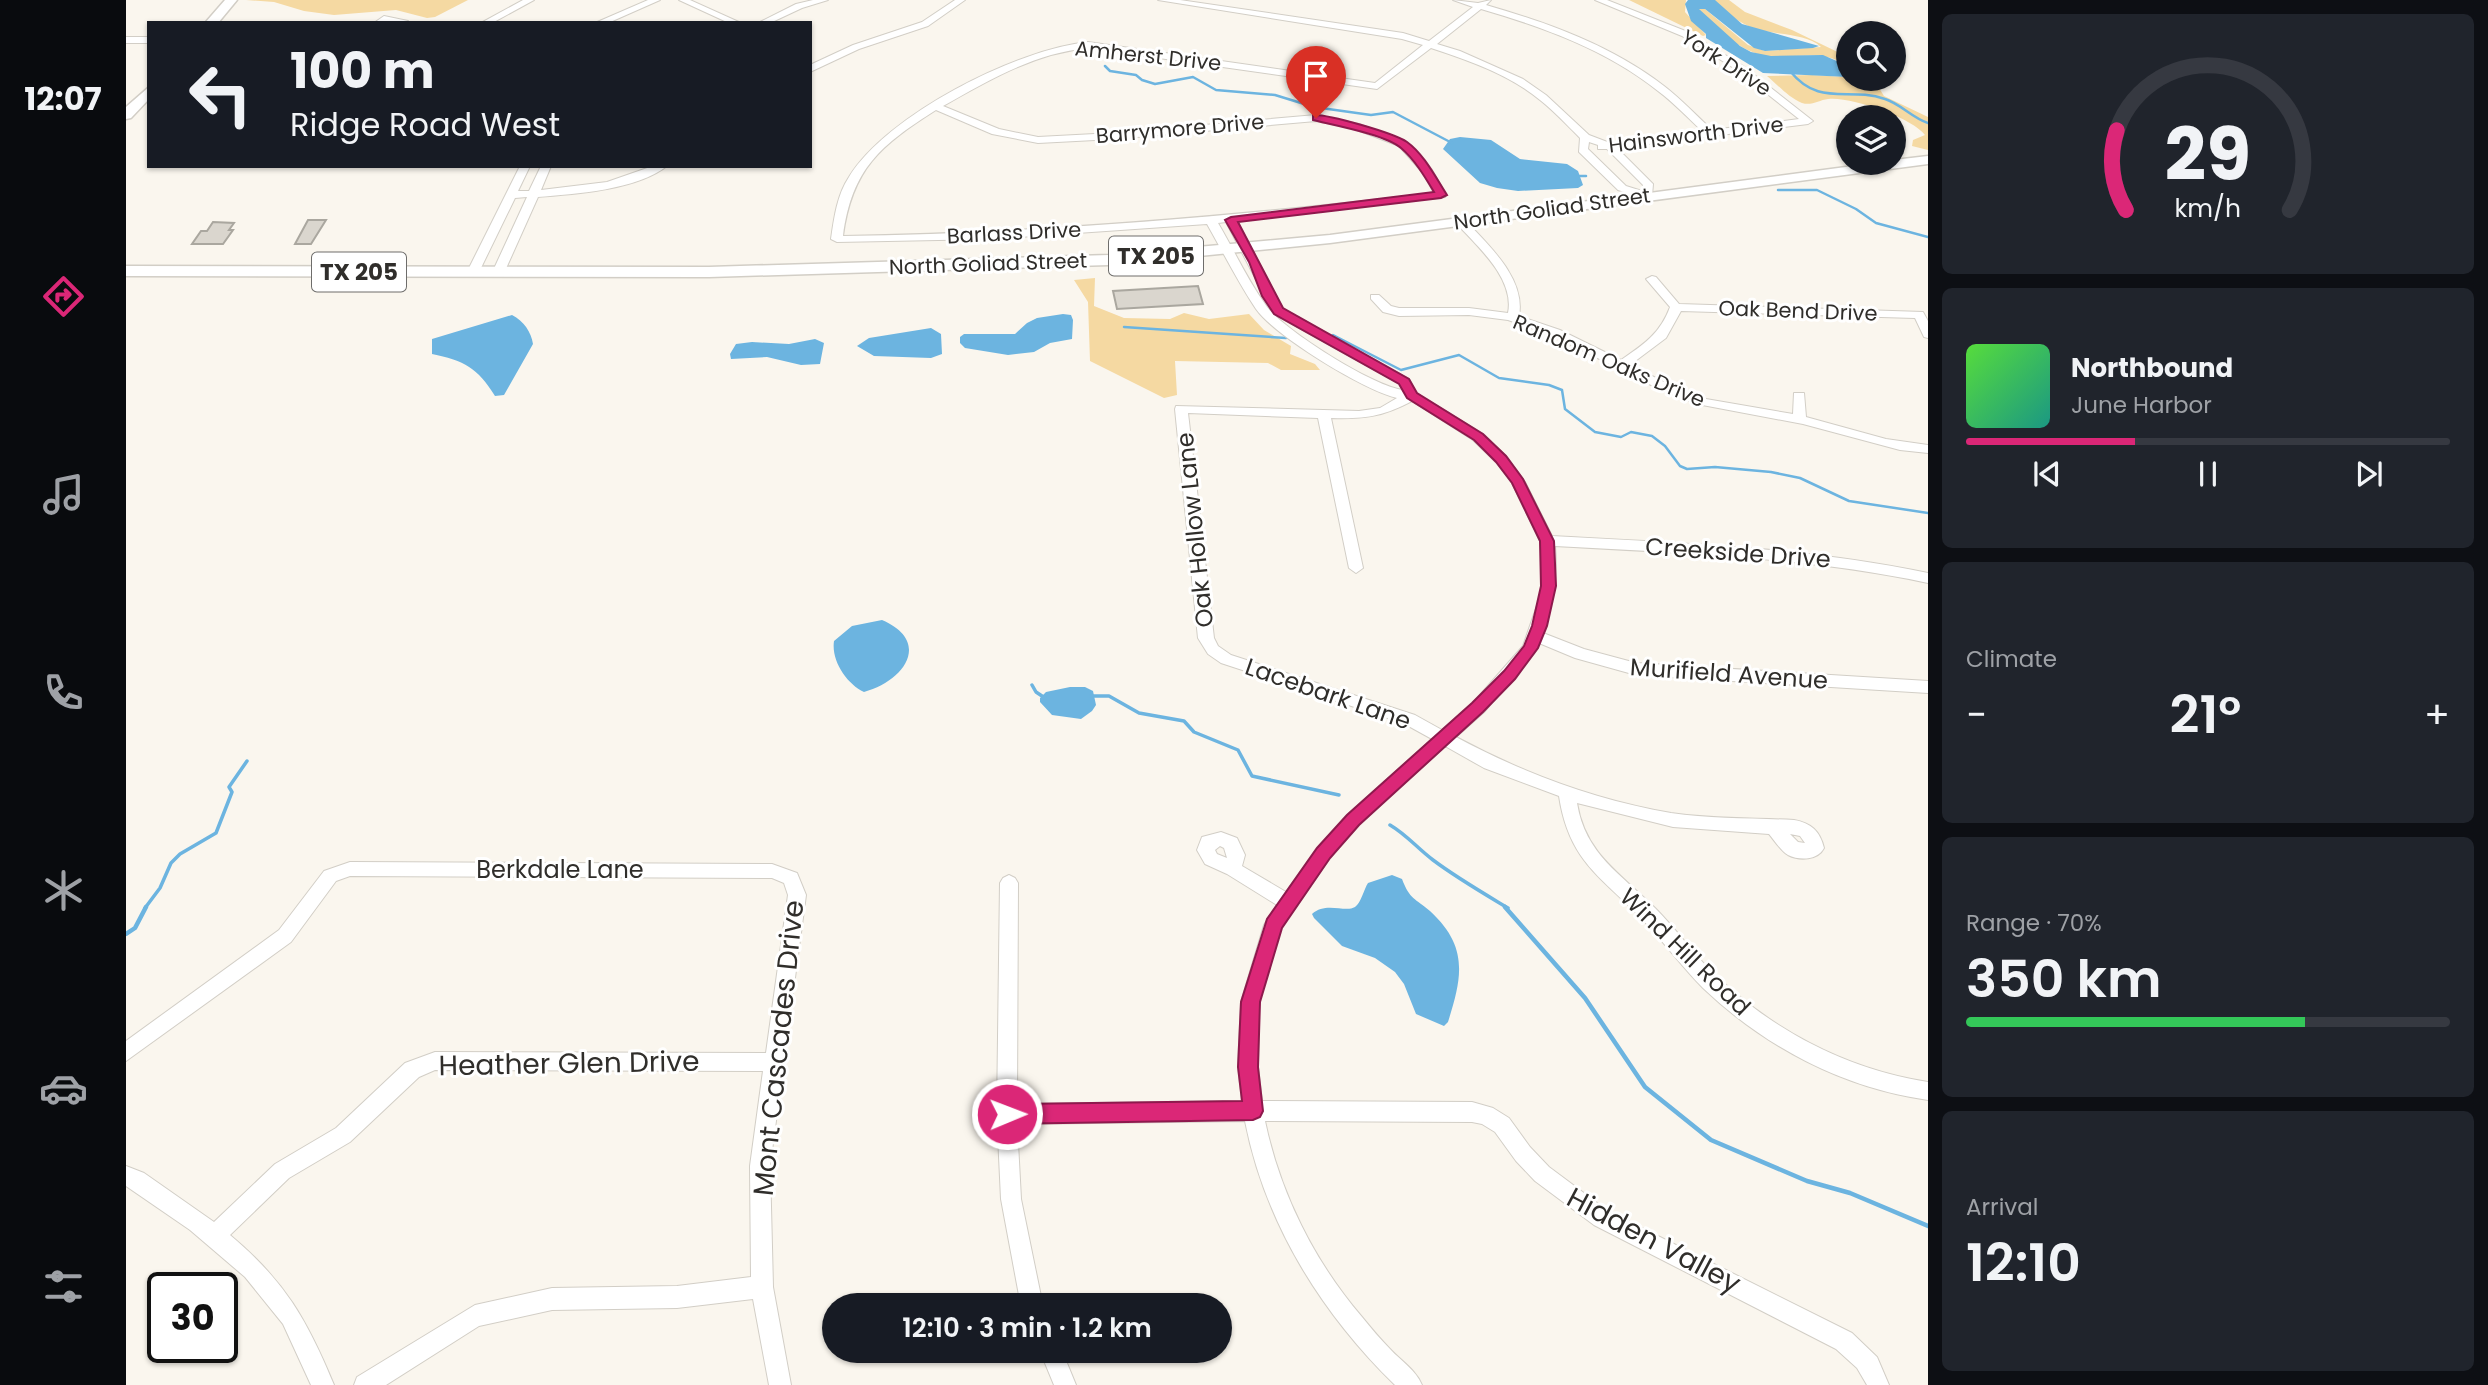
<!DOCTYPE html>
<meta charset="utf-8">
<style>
body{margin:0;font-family:Poppins,sans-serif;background:#20242c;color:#f1f3f6;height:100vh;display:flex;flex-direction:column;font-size:26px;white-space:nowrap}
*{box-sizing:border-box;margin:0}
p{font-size:23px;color:#9ea1a6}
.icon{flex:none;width:38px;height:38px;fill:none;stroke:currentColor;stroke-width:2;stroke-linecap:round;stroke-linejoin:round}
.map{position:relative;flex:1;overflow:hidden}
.panel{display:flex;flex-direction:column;gap:14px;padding:14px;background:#0d0f14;width:560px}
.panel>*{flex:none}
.hud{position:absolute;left:21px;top:21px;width:665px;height:147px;border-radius:0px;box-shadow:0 2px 5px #0004;background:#171b24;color:#f1f3f6;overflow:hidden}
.controls{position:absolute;left:1710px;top:21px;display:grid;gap:14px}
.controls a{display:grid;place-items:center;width:70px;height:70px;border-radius:50%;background:#171b24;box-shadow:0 2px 5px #0004;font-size:35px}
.speed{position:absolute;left:21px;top:1272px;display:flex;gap:14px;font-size:35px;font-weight:700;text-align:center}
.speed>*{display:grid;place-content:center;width:91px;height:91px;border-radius:50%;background:#171b24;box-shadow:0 2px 5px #0004;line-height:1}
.speed .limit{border:4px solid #111;border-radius:10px;background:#fff;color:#111}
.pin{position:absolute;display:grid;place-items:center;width:60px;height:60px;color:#fff;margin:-72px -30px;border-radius:50% 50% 50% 0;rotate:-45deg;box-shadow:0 0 7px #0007}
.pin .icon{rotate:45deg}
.me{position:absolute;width:77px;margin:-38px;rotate:89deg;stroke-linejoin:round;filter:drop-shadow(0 0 5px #0008)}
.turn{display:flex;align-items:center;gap:24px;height:147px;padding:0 28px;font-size:32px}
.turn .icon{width:91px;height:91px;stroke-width:2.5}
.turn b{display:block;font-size:49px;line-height:60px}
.big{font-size:52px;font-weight:600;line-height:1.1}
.panel .card{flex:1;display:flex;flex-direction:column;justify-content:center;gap:10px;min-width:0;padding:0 24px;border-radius:10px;background:#20242c}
.panel .dial{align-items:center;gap:0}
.dial svg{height:182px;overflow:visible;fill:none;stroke:#363941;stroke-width:7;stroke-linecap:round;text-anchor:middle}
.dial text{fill:#f1f3f6;stroke:none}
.song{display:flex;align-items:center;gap:21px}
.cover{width:84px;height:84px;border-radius:10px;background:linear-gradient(135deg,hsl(110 70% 55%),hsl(170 70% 35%))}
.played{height:7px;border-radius:4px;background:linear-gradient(90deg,#db2777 35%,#363941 35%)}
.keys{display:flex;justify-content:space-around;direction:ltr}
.heat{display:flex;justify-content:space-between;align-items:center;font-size:38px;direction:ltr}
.charge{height:10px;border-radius:5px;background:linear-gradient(90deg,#34c759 70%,#363941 0)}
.trip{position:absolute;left:696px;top:1293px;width:410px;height:70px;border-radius:35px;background:#171b24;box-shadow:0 2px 5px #0004;font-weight:600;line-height:70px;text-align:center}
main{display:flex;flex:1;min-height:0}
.tabs{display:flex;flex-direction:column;width:126px;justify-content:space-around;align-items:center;background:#090b0e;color:#9ea1a6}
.tabs .icon{width:49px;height:49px}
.tabs .active{color:#db2777}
.tabs b{font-size:32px;color:#f1f3f6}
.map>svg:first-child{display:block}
.green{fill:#f5d9a2}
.water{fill:#6cb4e0}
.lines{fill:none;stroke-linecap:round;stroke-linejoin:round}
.stream-far2{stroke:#6cb4e0;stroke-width:2.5}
.stream-far1{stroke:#6cb4e0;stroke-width:3.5}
.stream{stroke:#6cb4e0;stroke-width:4.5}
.building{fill:#dad6ce;stroke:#aaa79f;stroke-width:2}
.minor-casing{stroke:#d2cec6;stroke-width:2}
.major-casing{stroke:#d2cec6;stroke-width:3}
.minor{fill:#fff;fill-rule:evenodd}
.major{fill:#fff;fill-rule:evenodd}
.route{fill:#db2777;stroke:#8e194d;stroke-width:2}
.labels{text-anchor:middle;stroke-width:6;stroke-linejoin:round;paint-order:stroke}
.far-street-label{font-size:21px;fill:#302e2b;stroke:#fff}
.shield{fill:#fff;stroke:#6e6d6b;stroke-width:2}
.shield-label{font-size:23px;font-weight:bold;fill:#302e2b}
.street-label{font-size:24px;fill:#302e2b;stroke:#fff}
.near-street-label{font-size:28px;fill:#302e2b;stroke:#fff}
</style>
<main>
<nav class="tabs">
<b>12:07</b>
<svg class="icon active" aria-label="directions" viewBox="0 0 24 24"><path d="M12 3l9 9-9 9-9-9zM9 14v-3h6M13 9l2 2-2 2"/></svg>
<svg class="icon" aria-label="music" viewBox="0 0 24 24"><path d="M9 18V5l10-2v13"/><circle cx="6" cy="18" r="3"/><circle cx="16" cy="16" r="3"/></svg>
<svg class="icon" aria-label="phone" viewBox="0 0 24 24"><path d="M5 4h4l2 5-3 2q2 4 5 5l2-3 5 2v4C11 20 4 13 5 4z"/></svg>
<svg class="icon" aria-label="climate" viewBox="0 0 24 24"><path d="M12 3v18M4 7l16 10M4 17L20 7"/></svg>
<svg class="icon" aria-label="car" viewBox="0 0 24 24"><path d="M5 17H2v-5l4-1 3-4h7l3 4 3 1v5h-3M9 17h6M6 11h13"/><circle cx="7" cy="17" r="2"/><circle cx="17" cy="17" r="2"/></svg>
<svg class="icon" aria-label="filters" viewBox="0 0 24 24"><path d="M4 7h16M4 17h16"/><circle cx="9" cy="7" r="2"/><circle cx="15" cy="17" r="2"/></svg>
</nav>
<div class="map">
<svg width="1802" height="1385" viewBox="0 0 1802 1385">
<rect width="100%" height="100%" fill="#faf6ee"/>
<path class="green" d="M 120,0 L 342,0 L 309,17 L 301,18 L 270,10 L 208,15 L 178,11 L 148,2 Z
M 1503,0 L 1560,0 L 1559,12 L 1580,35 L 1577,36 Z
M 1588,0 L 1603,0 L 1619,12 L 1666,30 L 1722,57 L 1722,65 C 1692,49 1672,59 1640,56 C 1615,52 1589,28 1572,9 L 1579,9 L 1622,45 L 1639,51 L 1695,47 C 1681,33 1649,35 1630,29 C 1614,24 1599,12 1588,0 Z
M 1686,75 L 1755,79 L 1753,88 L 1758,96 L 1802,117 L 1802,150 L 1786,146 L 1787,140 L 1799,135 C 1787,118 1724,96 1702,99 C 1693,100 1686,106 1676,103 C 1663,98 1652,85 1641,76 Z
M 969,278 L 968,306 L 998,318 L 1044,319 L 1058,313 L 1083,319 L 1123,314 L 1138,330 L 1165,346 L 1164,354 L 1189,364 L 1194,370 L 1155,370 L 1142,363 L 1049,361 L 1051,395 L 1038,398 L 964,361 L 962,302 L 948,280 Z"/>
<path class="water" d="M 1562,0 L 1589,0 L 1616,24 L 1693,46 L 1687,48 L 1639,51 L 1628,48 L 1579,9 L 1573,9 L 1614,46 L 1625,52 L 1645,56 L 1697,55 L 1722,66 L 1722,77 L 1637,73 L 1580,38 L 1580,34 L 1565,21 L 1559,4 Z
M 1334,137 L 1365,140 L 1394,159 L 1441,164 L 1452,171 L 1457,185 L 1452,188 L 1392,191 L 1371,188 L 1354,183 L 1317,149 L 1324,139 Z
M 937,314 L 945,315 L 947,320 L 946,339 L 924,343 L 908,352 L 882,355 L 839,348 L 834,343 L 834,337 L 838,334 L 889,334 L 901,323 L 911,318 Z
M 386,315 C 398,321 405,332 407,344 L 378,395 L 369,396 C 352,368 337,360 306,354 L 306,339 Z
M 805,328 L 815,334 L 816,354 L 805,358 L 748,356 L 731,346 L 743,338 Z
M 689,339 L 698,343 L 694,364 L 675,365 L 641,357 L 605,359 L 604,354 L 610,344 L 626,342 L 663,344 Z
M 756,620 C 807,642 777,682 738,692 C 721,684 705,661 708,641 L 726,626 Z
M 944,687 L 959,687 L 967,691 L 970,705 L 966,711 L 955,719 L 926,715 L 914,702 L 914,698 L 920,692 Z
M 1266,875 L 1276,879 C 1284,900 1289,898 1304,911 C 1343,947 1336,977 1322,1022 L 1318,1026 L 1290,1014 L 1278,984 L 1269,972 L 1249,958 L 1216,946 L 1188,918 L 1186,914 C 1200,901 1219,913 1229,907 C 1235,903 1238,889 1242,883 Z"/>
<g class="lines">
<path class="stream-far2" d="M 979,66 L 984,71 L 1010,75 L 1016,80 L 1029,84 L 1067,77 L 1090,90 L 1149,95 L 1188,107 L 1245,115 L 1267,112 L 1326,143
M 1664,71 C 1694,108 1722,86 1759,99 C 1775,104 1786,118 1802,123
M 1451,176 L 1460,176
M 1652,190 L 1691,190 L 1730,209 L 1750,223 L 1802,237
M 998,327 L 1160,338
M 1207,335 L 1275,370 L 1333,355 L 1373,378 L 1423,385 L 1436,390 L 1439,409 L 1469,432 L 1495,437 L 1505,432 L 1526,436 L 1539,446 L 1554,466 L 1561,469 L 1589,467 L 1645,472 L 1674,478 L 1723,501 L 1802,513"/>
<path class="stream-far1" d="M 906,685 L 910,692 L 919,698
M 965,696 L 983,696 L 1013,713 L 1058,721 L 1068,732 L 1112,750 L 1126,776 L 1213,795
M 1264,825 C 1281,835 1291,848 1307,860 C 1331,878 1357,893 1382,908
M 19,908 L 34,888 L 45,863 L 54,854 L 90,833 L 106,792 L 103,787 L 121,761"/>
<path class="stream" d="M 1379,907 L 1459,998 L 1519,1087 L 1585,1140 L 1681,1181 L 1724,1193 L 1802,1226
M 0,934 L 9,928 L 20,907"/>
</g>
<path class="building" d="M 182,220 L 200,220 L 185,244 L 169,244 Z
M 87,222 L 108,223 L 103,230 L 107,230 L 97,244 L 66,244 L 75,231 L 81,231 Z
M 1072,286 L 1077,304 L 991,309 L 987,291 Z"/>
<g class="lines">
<g class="minor-casing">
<path id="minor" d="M 397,0 L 408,0 L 366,23 L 355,23 Z
M 522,0 L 534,0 L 482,23 L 469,23 Z
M 553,0 L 564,0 L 615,23 L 603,23 Z
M 687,0 L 702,0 L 676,8 L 644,23 L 632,23 L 670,4 Z
M 829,0 L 839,0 L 802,26 L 733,49 L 684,72 L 684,65 L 727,45 L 796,22 Z
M 1032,0 L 1054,0 L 1277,33 L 1303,41 L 1347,7 L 1327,0 L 1352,3 L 1365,0 L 1360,5 C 1423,23 1486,46 1538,86 C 1555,99 1570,115 1586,130 L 1673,119 L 1611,70 L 1556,36 L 1469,0 L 1481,0 L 1562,32 L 1617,66 L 1687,121 L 1682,124 L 1491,148 L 1527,184 L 1526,196 L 1521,199 L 1492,190 L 1453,152 L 1454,138 C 1441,125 1428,111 1414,100 C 1384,75 1342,60 1305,48 L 1251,89 L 962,48 C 909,53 863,80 817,106 L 873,129 L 912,137 L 988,133 L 1190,115 L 1233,124 L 1281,142 L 1306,170 L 1320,195 L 1319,197 L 1111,221 L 1157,309 L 1283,379 L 1290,393 L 1357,434 L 1380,456 L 1399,482 L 1426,536 C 1552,543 1678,547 1802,573 L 1802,583 C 1679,557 1554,553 1429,546 C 1432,581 1427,600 1417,633 L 1458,649 L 1510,663 L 1802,681 L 1802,693 L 1510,675 L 1449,658 L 1413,643 L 1409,652 L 1358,712 L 1330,737 C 1397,773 1470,800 1545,813 C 1585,819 1628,818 1668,820 C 1685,823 1694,831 1698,848 C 1692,860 1674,861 1662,855 C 1655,851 1648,840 1643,834 L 1547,827 L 1451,803 C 1459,854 1495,874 1529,908 C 1548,927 1564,949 1582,968 C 1642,1028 1718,1069 1802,1082 L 1802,1100 C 1717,1088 1639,1047 1577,988 C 1556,967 1538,942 1517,920 C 1476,877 1443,862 1433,796 L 1358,768 L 1319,746 L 1233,825 L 1204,858 L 1155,928 L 1133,1002 L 1132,1067 L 1136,1101 L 1346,1102 L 1367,1108 L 1383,1118 L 1404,1147 L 1423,1167 L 1482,1211 L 1726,1333 L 1751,1357 L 1763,1385 L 1741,1385 L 1731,1368 L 1710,1349 L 1468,1225 L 1409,1181 L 1390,1161 L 1369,1132 L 1356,1124 L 1346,1122 L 1139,1121 C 1154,1193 1188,1261 1236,1317 C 1245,1328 1254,1339 1264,1349 C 1275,1361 1290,1370 1296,1385 L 1269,1385 C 1195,1313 1139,1223 1119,1121 L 891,1124 L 895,1199 L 917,1306 L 895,1306 L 875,1199 L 871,1114 L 874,883 L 877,878 L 883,875 L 889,878 L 892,883 L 891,1104 L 1116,1101 L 1112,1067 L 1115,1002 L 1138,925 L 1151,905 L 1101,874 L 1079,864 L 1071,850 L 1076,837 L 1095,832 L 1111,838 L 1119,855 L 1116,866 L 1160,892 L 1192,848 L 1221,815 L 1306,739 L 1277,723 L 1095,663 L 1082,654 L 1072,638 L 1049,409 L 1050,406 L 1233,411 L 1254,408 L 1271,398 C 1239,391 1149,336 1130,309 C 1112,282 1097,252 1081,224 L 863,239 L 711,242 L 705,239 C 708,218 711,195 723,177 C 761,115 891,49 962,42 L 1249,83 L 1297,45 L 1276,39 ZM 1355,9 C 1417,27 1481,50 1532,91 C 1548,103 1561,117 1576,131 L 1484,143 L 1463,135 L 1420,95 L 1397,79 L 1334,51 L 1311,44 ZM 810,110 L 866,134 L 912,143 L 988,139 L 1190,121 L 1226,128 L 1273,146 L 1297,173 L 1308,193 C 1112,216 915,233 717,236 C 726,168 755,145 810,110 ZM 1463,142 L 1472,145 L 1472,149 L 1481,149 L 1517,185 L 1516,191 L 1500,186 L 1462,149 ZM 1100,222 L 1148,314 L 1274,384 L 1277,390 C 1248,387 1158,330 1141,307 C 1122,281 1108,250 1092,223 ZM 1286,401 L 1347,440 L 1370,462 L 1386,483 L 1414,541 L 1417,571 L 1415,594 L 1397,646 L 1346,704 L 1316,730 L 1289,715 L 1105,655 L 1092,646 L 1088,638 L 1062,413 L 1192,418 L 1223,568 L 1230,573 L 1237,568 L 1205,418 C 1238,419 1256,417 1286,401 ZM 1664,834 L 1674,836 L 1679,843 L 1672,842 ZM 1094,846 L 1098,848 L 1101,858 L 1091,854 L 1089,850 Z
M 258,16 L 282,21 L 283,23 L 248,23 Z
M 0,37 L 23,37 L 23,43 L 0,43 Z
M 394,166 L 404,166 L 392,191 L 403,191 L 415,166 L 425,166 L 415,190 L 481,182 L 527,166 L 541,166 C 511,190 449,194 412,197 L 378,273 L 372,276 L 366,273 L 401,197 L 389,198 L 353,272 L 343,274 L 341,272 Z
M 1331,220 L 1339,220 C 1362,245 1400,278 1393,316 L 1434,330 L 1495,360 C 1517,345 1534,334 1544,307 L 1520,279 L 1526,276 L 1530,277 L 1553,304 L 1797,312 L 1802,321 L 1802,338 L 1798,337 L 1789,318 L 1555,311 L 1540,338 L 1504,365 L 1542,384 L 1580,399 L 1667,414 L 1668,393 L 1678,393 L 1680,417 L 1760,439 L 1802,445 L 1802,453 L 1774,450 L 1677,424 L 1571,404 L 1533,389 L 1426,335 L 1382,320 L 1343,315 L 1273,316 L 1257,312 L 1245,299 L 1245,295 L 1253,295 L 1265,306 L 1273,308 L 1343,308 L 1382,313 C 1389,279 1352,247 1331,224 Z
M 224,862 L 646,864 L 671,873 L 680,895 L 644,1166 L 647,1287 L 665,1385 L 643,1385 L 627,1299 L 551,1308 L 426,1310 L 353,1326 L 260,1385 L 228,1385 L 231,1377 L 349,1305 L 426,1288 L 551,1286 L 625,1277 L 624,1166 L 637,1071 L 309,1070 L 293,1077 L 224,1142 L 163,1178 L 104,1235 C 159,1281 181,1320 208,1385 L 185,1385 L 157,1324 L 119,1277 L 64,1230 L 0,1186 L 0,1166 L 18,1173 L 88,1222 L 149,1164 L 210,1128 L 279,1063 L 309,1052 L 640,1053 L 662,895 L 658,883 L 646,878 L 224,876 L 210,881 L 165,942 L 0,1061 L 0,1041 L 153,930 L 198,871 Z
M 914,1351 L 936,1351 L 950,1385 L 928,1385 Z"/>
</g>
<g class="major-casing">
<path id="major" d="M 99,0 L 111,0 L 92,23 L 79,23 Z
M 23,87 L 23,99 L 5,118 L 0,119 L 0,107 Z
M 1802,156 L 1802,164 L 1204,243 L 983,265 L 583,277 L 0,276 L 0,266 L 583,267 L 983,255 L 1204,235 L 1750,163 L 1768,163 L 1768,160 Z"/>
</g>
<use href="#minor" class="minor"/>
<use href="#major" class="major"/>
</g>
<path class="route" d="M 1187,115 C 1202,114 1268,133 1281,142 C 1298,154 1310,178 1321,195 L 1315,198 L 1112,222 L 1157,308 L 1283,379 L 1291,393 L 1357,434 L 1380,456 L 1397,479 L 1428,541 L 1430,586 L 1421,626 L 1412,648 L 1389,679 L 1357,712 L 1233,825 L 1204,858 L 1156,928 L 1134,1002 L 1132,1067 L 1137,1111 L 1134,1117 L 1127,1120 L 881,1124 L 874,1121 L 871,1114 L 874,1107 L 881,1104 L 1116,1101 L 1112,1067 L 1115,1002 L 1141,919 L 1191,848 L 1221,815 L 1346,703 L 1378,671 L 1398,646 L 1406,626 L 1415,586 L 1414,541 L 1386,483 L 1370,462 L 1348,440 L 1281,398 L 1273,384 L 1148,314 L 1136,296 L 1123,262 L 1099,220 L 1105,217 L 1308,192 C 1299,177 1289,160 1275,148 C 1261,135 1207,125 1187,120 Z"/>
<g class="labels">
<g class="far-street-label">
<text transform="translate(1022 56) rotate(6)" y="7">Amherst Drive</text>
<text transform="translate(1600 63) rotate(33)" y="7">York Drive</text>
<text transform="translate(1054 129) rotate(-5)" y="7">Barrymore Drive</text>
<text transform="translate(1570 135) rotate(-7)" y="7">Hainsworth Drive</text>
<text transform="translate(1426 209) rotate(-8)" y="7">North Goliad Street</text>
<text transform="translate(888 233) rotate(-3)" y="7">Barlass Drive</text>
<text transform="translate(862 264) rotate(-2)" y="7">North Goliad Street</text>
<text transform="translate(1672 311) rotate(2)" y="7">Oak Bend Drive</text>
<text transform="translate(1483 361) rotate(23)" y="7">Random Oaks Drive</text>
</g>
<g class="shield">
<rect x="983" y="236.5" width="94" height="39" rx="5"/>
<rect x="186" y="252.5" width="94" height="39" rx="5"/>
</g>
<g class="shield-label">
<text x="1030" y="264">TX 205</text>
<text x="233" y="280">TX 205</text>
</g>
<g class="street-label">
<text transform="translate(1069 530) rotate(-96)" y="8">Oak Hollow Lane</text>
<text transform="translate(1612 553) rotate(4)" y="8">Creekside Drive</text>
<text transform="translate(1603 674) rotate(4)" y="8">Murifield Avenue</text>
<text transform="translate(1202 694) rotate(19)" y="8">Lacebark Lane</text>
<text x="434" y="878">Berkdale Lane</text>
<text transform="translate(1559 952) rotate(44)" y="8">Wind Hill Road</text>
</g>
<g class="near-street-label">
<text transform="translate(652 1048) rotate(-84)" y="10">Mont Cascades Drive</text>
<text transform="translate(443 1063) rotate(-1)" y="10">Heather Glen Drive</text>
<text transform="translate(1528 1240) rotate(28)" y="10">Hidden Valley</text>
</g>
</g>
</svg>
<div class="controls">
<a><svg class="icon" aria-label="search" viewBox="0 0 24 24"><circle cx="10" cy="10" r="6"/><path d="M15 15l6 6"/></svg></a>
<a><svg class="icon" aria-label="layers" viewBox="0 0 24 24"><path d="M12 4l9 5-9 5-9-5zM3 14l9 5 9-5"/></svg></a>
</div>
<div class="speed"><div class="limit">30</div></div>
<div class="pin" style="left:1190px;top:118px;background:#d93025"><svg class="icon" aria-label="arrive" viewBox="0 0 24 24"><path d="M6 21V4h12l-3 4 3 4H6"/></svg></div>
<svg class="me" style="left:881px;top:1114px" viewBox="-20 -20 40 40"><circle r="17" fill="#db2777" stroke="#fff" stroke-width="3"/><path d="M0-11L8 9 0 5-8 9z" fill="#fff"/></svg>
<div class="trip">12:10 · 3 min · 1.2 km</div>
<div class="hud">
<div class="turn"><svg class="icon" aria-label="left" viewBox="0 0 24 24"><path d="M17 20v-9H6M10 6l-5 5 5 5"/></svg><div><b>100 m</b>Ridge Road West</div></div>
</div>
</div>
<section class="panel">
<div class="card dial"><svg viewBox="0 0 100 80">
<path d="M14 69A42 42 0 1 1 86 69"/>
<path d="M14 69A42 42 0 0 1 10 34" stroke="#db2777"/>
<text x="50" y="56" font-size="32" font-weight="700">29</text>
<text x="50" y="72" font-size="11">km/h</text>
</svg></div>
<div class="card">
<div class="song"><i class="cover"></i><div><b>Northbound</b><p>June Harbor</p></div></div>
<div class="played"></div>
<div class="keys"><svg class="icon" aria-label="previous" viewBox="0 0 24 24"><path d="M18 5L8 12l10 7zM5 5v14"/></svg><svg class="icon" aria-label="pause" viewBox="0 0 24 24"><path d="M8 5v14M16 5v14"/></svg><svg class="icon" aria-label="next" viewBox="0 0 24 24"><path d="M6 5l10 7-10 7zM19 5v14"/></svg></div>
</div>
<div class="card"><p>Climate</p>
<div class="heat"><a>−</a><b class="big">21°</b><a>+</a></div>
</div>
<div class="card"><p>Range · 70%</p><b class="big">350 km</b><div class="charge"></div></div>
<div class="card"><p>Arrival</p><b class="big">12:10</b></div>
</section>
</main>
